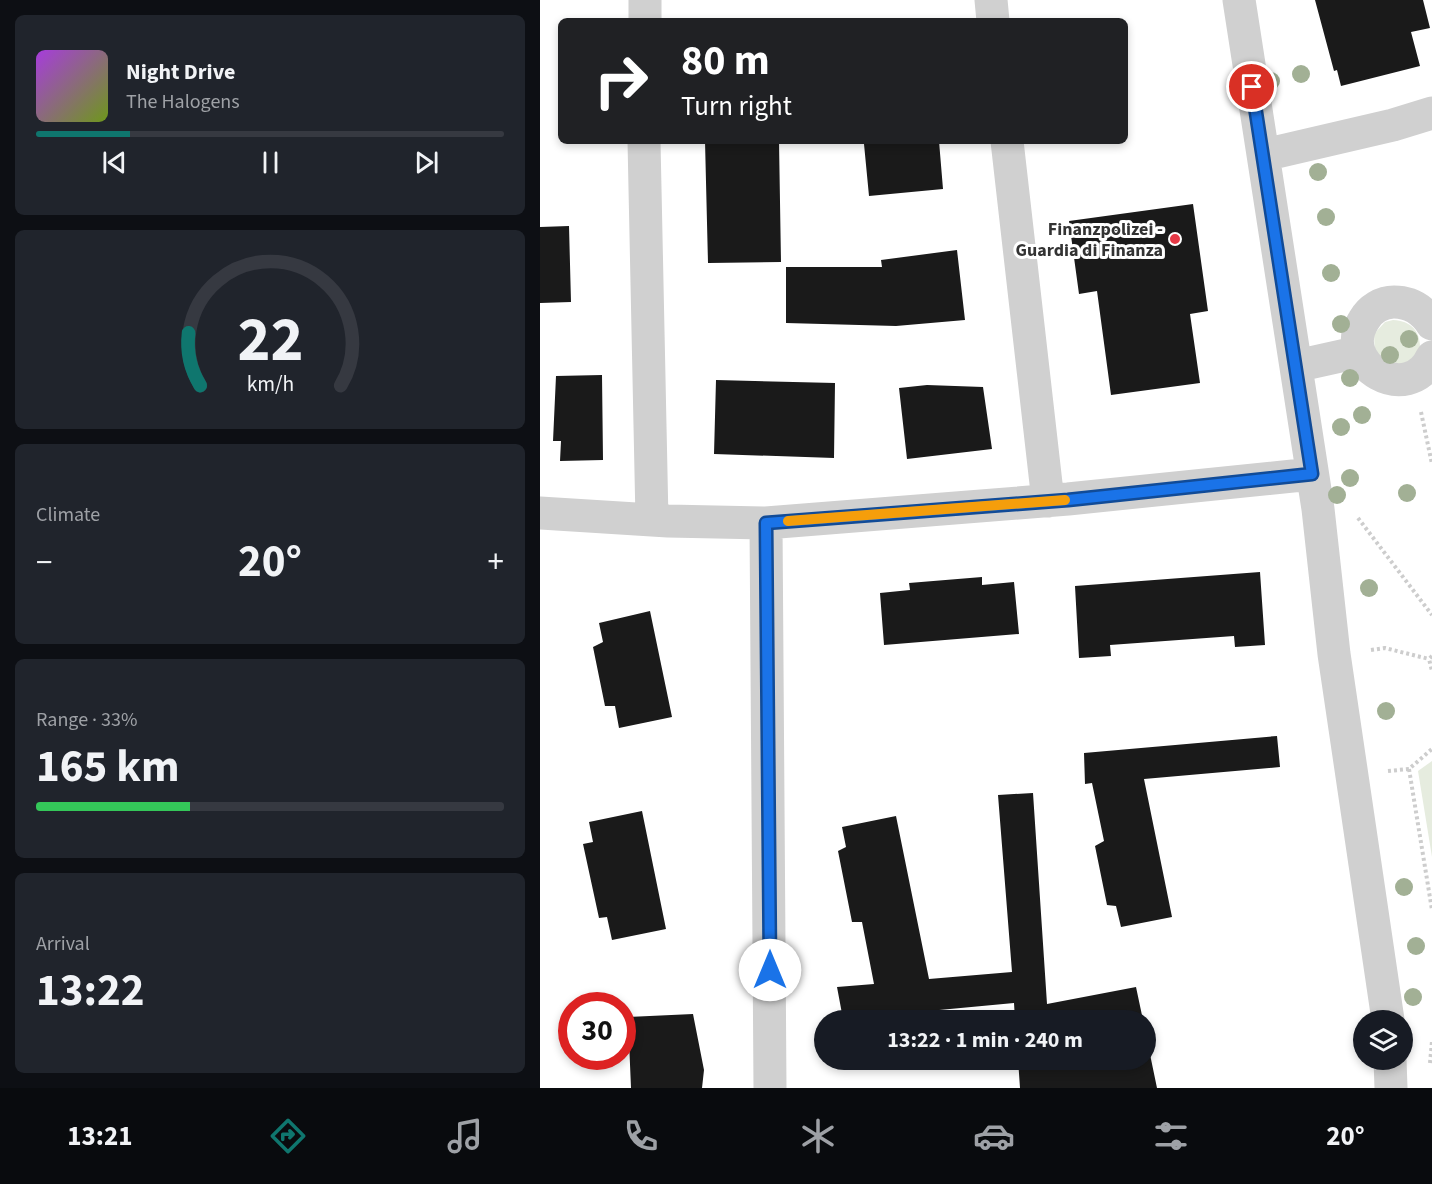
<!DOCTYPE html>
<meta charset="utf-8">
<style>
body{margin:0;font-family:"Source Sans 3",sans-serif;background:#20242c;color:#f1f3f6;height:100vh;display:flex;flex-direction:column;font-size:22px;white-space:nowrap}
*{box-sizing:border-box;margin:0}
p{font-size:20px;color:#9ea1a6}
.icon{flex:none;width:33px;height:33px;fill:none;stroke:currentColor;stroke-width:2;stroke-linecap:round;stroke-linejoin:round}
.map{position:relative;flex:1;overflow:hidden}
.details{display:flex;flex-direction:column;gap:15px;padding:15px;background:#0d0f14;width:540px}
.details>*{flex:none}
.banner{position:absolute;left:18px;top:18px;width:570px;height:126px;border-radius:9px;box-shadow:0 3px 9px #0003;background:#202124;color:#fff;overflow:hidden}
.tools{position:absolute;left:813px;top:1010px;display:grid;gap:12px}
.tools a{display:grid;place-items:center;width:60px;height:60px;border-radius:50%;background:#171b24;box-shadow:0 3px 9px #0003;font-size:30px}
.speed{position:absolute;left:18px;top:992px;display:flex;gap:12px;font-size:30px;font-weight:700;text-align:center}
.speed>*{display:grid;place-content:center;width:78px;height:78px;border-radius:50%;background:#171b24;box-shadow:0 3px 9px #0003;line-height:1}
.speed .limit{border:9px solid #d22;background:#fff;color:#111}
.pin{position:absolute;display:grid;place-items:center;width:51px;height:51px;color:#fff;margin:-26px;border:3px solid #fff;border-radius:50%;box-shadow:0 2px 6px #0007}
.me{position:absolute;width:66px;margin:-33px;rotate:0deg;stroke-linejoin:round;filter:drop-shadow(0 0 4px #0008)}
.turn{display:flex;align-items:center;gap:21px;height:126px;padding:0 24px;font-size:27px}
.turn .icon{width:78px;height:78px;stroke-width:2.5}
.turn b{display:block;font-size:42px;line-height:51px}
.big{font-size:45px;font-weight:700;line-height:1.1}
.details .tile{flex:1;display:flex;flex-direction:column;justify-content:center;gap:9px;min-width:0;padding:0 21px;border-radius:9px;background:#20242c}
.details .dial{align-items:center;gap:0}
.dial svg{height:156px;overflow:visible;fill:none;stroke:#363941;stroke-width:7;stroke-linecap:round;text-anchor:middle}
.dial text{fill:#f1f3f6;stroke:none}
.song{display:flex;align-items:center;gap:18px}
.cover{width:72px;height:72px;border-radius:9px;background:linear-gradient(135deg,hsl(280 70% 55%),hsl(80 70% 35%))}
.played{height:6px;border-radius:3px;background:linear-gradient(90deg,#0f766e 20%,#363941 20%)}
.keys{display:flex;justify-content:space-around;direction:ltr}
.heat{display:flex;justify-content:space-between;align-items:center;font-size:33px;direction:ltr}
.charge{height:9px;border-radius:4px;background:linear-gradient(90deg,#34c759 33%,#363941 0)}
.trip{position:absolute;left:274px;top:1010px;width:342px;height:60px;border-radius:30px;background:#171b24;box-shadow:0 3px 9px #0003;font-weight:700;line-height:60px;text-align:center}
.menu{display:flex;height:96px;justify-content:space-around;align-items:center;background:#090b0e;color:#9ea1a6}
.menu .icon{width:42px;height:42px}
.menu .on{color:#0f766e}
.menu b{font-size:27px;color:#f1f3f6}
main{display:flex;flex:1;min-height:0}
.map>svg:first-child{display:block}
.green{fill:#e6ecdf}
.building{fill:#1a1a1a}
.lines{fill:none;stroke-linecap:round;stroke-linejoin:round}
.path{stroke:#cdcdcd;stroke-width:4;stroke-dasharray:3 3;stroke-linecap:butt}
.minor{stroke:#d0d0d0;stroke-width:33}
.tree{fill:#a2b095}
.route-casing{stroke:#114b97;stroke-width:15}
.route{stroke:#1a73e8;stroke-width:10}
.slow{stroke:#f59e0b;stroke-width:10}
.poi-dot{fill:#e63946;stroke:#fff;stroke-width:2}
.labels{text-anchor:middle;stroke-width:6;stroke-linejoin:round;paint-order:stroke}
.poi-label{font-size:18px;font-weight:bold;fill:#333;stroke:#fff;text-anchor:end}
</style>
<main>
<section class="details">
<div class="tile">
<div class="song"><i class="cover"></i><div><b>Night Drive</b><p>The Halogens</p></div></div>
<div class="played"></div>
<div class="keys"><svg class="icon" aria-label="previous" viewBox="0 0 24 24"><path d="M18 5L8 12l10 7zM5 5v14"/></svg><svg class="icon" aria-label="pause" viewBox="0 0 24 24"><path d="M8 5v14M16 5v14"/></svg><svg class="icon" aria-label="next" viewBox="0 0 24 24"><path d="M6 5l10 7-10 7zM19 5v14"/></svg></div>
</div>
<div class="tile dial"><svg viewBox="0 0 100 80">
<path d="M14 69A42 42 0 1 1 86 69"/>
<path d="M14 69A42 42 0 0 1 8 42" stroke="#0f766e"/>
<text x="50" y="56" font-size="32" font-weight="700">22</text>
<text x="50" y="72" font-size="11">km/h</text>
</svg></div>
<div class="tile"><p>Climate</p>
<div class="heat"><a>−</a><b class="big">20°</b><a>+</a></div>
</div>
<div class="tile"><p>Range · 33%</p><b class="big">165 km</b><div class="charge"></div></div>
<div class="tile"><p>Arrival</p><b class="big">13:22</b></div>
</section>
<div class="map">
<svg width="892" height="1088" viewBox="0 0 892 1088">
<rect width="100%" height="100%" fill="#fff"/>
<path class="green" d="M 853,320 C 872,321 881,332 880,350 L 864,367 L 835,357 L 834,334 L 845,322 Z
M 892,761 L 892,857 L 878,771 Z"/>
<path class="building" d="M 775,0 L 883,0 L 890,28 L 871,32 L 880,66 L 801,86 L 797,70 L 794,71 Z
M 165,141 L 239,141 L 241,262 L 168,263 Z
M 354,141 L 399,141 L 403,189 L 329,196 L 324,144 Z
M 653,204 L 668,311 L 650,314 L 660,383 L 571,395 L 557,291 L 539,294 L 529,221 Z
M 29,226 L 31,302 L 0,303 L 0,227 Z
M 417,250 L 425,320 L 356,326 L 246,323 L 246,267 L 342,267 L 341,260 Z
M 62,375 L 63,460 L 20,461 L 21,441 L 13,441 L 16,376 Z
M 176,380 L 295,383 L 294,458 L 174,454 Z
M 387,385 L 443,387 L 452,449 L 367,459 L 359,388 Z
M 720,572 L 725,645 L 695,647 L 694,636 L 570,645 L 571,656 L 539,658 L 535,586 Z
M 442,577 L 442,585 L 474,582 L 479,634 L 344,645 L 340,593 L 370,590 L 369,583 Z
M 110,611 L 132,717 L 79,728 L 75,706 L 65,706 L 53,647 L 63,642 L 59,623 Z
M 737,736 L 740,767 L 604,779 L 632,917 L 581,927 L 576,906 L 567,905 L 555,846 L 564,841 L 552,783 L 545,784 L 544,753 Z
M 493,793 L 507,1004 L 596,987 L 603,1020 L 475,1020 L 474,1003 L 303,1019 L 297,987 L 334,984 L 322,922 L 312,922 L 298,851 L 306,847 L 302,827 L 356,816 L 389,979 L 472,972 L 458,795 Z
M 102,811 L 126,929 L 72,940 L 67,917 L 59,918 L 43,844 L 53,842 L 49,822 Z
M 153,1014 L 164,1070 L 162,1088 L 91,1088 L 88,1017 Z
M 606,1035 L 617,1088 L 480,1088 L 478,1059 L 606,1059 Z"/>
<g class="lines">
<path class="path" d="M 881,412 L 892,464
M 818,518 L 892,615
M 831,650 L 845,648 L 889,659
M 892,656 L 889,659 L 892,671
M 869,769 L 892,910
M 848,771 L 869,769 L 892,749
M 890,1063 L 892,1041"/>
<path class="minor" d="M 451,0 L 453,21
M 699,0 L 778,509 L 794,654 L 848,1020
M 105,21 L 105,0
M 104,141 L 112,520
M 467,141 L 508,501
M 724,155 L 853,125 L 892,113
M 892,324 C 883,310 871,302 854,302 C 842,302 830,309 824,320 C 795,365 869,407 892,357
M 756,366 L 819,352
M 0,513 L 128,521 L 226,523 L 528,499 L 772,474
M 226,523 L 230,1088
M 850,1059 L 851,1088"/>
</g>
<g class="tree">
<circle cx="761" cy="74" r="9"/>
<circle cx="731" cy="81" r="9"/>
<circle cx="778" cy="172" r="9"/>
<circle cx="786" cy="217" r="9"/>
<circle cx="791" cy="273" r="9"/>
<circle cx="801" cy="324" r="9"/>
<circle cx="869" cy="339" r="9"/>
<circle cx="850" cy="355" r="9"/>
<circle cx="810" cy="378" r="9"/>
<circle cx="822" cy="415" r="9"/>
<circle cx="801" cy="427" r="9"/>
<circle cx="810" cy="478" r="9"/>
<circle cx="867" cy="493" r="9"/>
<circle cx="797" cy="495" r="9"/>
<circle cx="829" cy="588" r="9"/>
<circle cx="846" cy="711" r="9"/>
<circle cx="864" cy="887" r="9"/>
<circle cx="876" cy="946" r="9"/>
<circle cx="873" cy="997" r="9"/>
</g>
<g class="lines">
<g class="route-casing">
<path id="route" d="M 230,970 L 226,523 L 528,500 L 772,474 L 712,87"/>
</g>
<use href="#route" class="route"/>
<path class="slow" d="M 248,521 L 525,500"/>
</g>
<circle class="poi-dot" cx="635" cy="239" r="6"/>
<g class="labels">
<g class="poi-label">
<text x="623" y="235">Finanzpolizei -<tspan x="623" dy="21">Guardia di Finanza</tspan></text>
</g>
</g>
</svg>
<div class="tools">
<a><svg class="icon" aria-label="layers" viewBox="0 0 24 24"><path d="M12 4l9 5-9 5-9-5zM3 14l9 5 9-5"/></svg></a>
</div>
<div class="speed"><div class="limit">30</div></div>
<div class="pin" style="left:712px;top:87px;background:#d93025"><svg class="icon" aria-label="arrive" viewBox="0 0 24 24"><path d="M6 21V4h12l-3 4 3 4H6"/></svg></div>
<svg class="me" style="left:230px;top:970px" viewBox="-20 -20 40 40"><circle r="19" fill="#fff"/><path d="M0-13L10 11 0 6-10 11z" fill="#1a73e8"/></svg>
<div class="trip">13:22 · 1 min · 240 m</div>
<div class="banner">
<div class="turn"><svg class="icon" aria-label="right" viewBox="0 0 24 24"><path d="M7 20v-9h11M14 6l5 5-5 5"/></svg><div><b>80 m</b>Turn right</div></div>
</div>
</div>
</main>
<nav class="menu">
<b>13:21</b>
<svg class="icon on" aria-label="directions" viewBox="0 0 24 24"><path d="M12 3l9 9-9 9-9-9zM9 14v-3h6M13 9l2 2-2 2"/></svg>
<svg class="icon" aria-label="music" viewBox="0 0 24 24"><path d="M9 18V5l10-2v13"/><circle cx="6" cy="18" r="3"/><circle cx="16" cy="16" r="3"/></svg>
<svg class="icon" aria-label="phone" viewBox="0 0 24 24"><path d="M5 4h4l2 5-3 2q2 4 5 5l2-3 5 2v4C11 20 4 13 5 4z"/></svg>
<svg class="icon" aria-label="climate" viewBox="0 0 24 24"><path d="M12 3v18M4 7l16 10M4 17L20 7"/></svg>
<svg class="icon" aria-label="car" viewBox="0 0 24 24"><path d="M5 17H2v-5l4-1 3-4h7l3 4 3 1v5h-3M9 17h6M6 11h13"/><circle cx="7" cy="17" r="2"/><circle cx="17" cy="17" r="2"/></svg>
<svg class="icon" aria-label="filters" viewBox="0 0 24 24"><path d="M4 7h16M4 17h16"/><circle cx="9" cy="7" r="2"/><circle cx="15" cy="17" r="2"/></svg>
<b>20°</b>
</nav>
